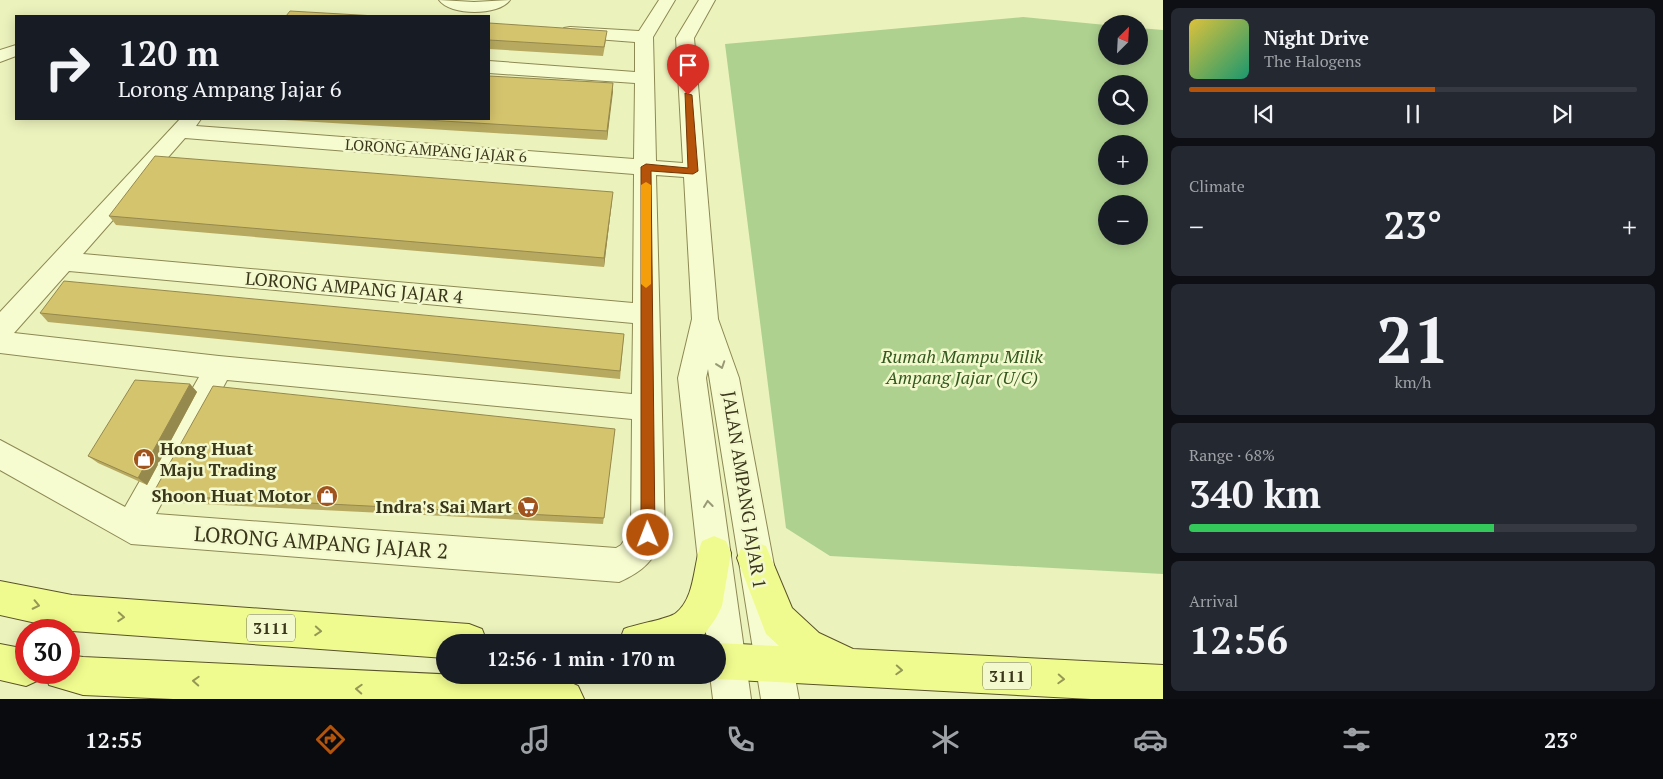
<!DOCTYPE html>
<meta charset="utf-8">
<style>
body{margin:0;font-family:"PT Serif",serif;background:#242831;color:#f1f3f6;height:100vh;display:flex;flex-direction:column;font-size:19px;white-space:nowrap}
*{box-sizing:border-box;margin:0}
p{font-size:16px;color:#9ea1a6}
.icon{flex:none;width:28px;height:28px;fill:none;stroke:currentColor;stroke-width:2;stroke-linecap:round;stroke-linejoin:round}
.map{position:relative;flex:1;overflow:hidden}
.panel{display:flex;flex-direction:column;gap:8px;padding:8px;background:#0d0f14;width:500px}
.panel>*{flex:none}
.top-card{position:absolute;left:15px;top:15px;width:475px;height:105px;border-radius:0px;box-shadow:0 2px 12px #0003;background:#171b24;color:#f1f3f6;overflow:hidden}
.needle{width:32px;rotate:24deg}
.buttons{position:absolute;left:1098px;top:15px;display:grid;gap:10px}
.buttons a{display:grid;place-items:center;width:50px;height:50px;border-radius:50%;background:#171b24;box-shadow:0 2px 12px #0003;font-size:25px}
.speed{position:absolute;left:15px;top:619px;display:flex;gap:10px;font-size:25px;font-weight:700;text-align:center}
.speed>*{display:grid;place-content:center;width:65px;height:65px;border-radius:50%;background:#171b24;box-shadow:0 2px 12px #0003;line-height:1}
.speed .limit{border:8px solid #d22;background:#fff;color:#111}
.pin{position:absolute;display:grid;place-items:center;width:42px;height:42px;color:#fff;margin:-51px -21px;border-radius:50% 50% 50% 0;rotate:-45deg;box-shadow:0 0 5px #0007}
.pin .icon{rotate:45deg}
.me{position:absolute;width:55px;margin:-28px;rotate:359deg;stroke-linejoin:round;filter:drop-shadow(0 0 4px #0008)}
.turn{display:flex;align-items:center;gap:18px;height:105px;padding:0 20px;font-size:22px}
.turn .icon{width:65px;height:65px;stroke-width:2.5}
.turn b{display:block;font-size:35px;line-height:42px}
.big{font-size:38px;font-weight:800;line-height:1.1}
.panel .tile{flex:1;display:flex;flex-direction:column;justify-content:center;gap:8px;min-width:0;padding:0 18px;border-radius:8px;background:#242831}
.panel .dial{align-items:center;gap:0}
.dial b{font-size:65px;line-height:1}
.song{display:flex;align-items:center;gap:15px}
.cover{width:60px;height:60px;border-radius:8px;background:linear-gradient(135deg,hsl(50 70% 55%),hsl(160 70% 35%))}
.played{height:5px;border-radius:2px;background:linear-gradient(90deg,#b45309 55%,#363941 55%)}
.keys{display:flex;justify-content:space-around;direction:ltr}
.heat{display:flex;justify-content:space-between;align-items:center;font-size:28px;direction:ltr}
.charge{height:8px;border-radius:4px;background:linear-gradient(90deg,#34c759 68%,#363941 0)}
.trip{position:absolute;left:436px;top:634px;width:290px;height:50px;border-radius:25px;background:#171b24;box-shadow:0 2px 12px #0003;font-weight:800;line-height:50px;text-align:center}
.dock{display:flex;height:80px;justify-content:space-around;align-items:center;background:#090b0e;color:#9ea1a6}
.dock .icon{width:35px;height:35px}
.dock .current{color:#b45309}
.dock b{font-size:22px;color:#f1f3f6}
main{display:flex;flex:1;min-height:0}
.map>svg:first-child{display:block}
.green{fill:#aed18f;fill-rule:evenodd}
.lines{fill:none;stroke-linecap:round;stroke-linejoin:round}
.minor-casing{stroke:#8c8954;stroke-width:2}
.major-casing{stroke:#595329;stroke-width:2}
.minor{fill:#f7fcd0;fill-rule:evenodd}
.major{fill:#f0fb8f;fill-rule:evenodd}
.wall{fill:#b7a95f}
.shaded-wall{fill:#95894d}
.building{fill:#d5c46e;stroke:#95894d}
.oneway{stroke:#989975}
.oneway2{stroke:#949854}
.route{fill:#b45309;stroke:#753606}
.slow{fill:#f59e0b}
.labels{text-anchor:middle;stroke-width:5;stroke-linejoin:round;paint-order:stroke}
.far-street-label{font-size:15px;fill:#39361a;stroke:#f3f9cd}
.shield{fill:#f3f9cd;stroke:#717050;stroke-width:1}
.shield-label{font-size:16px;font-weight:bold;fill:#39361a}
.street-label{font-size:18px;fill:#39361a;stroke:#f3f9cd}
.park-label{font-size:18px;font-style:italic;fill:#32581f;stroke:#f3f9cd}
.poi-label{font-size:18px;font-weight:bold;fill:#39361a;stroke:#f3f9cd;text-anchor:end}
.near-street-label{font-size:21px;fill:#39361a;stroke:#f3f9cd}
</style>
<main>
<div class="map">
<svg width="1163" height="699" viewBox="0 0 1163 699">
<rect width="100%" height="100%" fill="#ecf2bc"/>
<path class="green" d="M 1023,17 L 1106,25 L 1106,56 L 1139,56 L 1139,28 L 1163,30 L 1163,574 L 830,556 L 786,528 L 725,44 ZM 1106,84 L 1139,84 L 1139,116 L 1106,116 ZM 1106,144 L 1139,144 L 1139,176 L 1106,176 ZM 1106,204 L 1139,204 L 1139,236 L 1106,236 Z"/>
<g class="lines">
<g class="minor-casing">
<path id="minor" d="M 439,0 L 474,2 L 510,0 C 499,16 450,16 439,0 Z
M 659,0 L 675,0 L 653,37 L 656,161 L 683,163 L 676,38 L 699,0 L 715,0 L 694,38 L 718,319 L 739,378 L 799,699 L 761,699 L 708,369 L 706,378 L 751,699 L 713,699 L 710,675 L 718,675 L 718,642 L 707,642 L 678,378 L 692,319 L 684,177 L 656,175 L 665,535 C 654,560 644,571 619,582 L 131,544 L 0,470 L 0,440 L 125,507 L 199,377 L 0,353 L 0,312 L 180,119 L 201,119 L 196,126 L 634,159 L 635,83 L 489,73 L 489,61 L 635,72 L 635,42 L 570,37 L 564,36 L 561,32 L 564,28 L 570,27 L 639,31 ZM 185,138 L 634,174 L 633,303 L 83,254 ZM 69,271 L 633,323 L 632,394 L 219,356 L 14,333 ZM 227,380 L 632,419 L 631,530 L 621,545 L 616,548 L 156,514 Z
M 16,45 L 16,56 L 0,62 L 0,50 Z"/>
</g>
<g class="major-casing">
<path id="major" d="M 714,536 L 726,541 L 731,553 L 722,606 L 716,618 L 699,642 L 619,642 L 624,629 C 636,624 669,619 676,613 C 696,597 693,563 702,541 Z
M 754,541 L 766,546 L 792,608 L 819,633 L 853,649 L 1163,665 L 1163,699 L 1091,699 L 718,679 L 707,675 L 718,675 L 718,643 L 779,646 L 766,634 L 737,558 L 742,546 Z
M 0,581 L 72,595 L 469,624 L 482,629 L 487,642 L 445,642 L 445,658 L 72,631 L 0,615 Z
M 0,644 L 26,649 L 26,672 L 42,672 L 39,680 L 26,686 L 0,680 Z
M 69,655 L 83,657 L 565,680 L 578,686 L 584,699 L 173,699 L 83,695 L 49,685 L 44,672 L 69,672 Z"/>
</g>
<use href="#minor" class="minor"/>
<use href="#major" class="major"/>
</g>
<path class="wall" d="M 489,23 L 606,40 L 603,56 L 489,49 Z
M 613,83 L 607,140 L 268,119 L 489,119 Z
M 612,201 L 604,267 L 116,225 L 109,216 Z
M 40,313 L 624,334 L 620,379 L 48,322 Z
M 190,384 L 197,392 L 147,485 L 98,463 L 88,456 Z
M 615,429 L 603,524 L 161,502 L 152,495 Z"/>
<path class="shaded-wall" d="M 613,83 L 613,92 L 607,140 L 607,131 Z
M 613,192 L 612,201 L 604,267 L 604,258 Z
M 190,384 L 197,392 L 147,485 L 138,478 Z"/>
<path class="building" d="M 290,11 L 376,16 L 286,16 Z
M 489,23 L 607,31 L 604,47 L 489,40 Z
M 489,76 L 613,83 L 607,131 L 410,119 L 489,119 Z
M 155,156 L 613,192 L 604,258 L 109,216 Z
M 64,281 L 624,334 L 620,371 L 40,313 Z
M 135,380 L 190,384 L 138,478 L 88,456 Z
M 213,386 L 615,429 L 604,518 L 152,495 Z"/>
<defs><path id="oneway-chevron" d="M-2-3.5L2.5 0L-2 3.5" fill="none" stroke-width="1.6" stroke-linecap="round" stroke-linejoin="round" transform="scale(1.25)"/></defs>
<g class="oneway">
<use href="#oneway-chevron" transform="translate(721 365) rotate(71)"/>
<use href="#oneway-chevron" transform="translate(708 504) rotate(-97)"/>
</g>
<g class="oneway2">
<use href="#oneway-chevron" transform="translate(36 605) rotate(12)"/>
<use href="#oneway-chevron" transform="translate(121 617) rotate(4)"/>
<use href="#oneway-chevron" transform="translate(318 631) rotate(4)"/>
<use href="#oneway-chevron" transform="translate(899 670) rotate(3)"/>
<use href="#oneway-chevron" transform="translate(1061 679) rotate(3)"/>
<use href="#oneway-chevron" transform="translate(196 681) rotate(-177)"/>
<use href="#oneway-chevron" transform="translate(359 689) rotate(-177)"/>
</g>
<path class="route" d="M 685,93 L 692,95 L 698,171 L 693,174 L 651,171 L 655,535 L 653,540 L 648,542 L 643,540 L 641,535 L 641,167 L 646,164 L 688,168 Z"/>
<path class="slow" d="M 646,182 L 651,185 L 651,284 L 646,288 L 641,284 L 641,185 Z"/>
<defs>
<g id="shop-disc" transform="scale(1.125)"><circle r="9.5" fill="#a1531d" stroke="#f3f9cd"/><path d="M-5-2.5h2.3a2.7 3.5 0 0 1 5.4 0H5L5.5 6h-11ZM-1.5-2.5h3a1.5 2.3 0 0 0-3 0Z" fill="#fff"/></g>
<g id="supermarket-disc" transform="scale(1.125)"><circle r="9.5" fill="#a1531d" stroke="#f3f9cd"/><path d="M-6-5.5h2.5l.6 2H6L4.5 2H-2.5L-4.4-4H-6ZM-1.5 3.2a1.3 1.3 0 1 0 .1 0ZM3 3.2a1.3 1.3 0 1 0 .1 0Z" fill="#fff"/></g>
</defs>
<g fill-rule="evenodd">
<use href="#shop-disc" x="144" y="459"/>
<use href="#shop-disc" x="327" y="496"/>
<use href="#supermarket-disc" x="528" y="507"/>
</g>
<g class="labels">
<g class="far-street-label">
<text transform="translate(436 151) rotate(4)" y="5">LORONG AMPANG JAJAR 6</text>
</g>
<g class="shield">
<rect x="247" y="614.5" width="48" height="27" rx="4"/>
<rect x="983" y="662.5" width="48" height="27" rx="4"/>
</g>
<g class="shield-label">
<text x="271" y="634">3111</text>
<text x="1007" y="682">3111</text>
</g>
<g class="street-label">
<text transform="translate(354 288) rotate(5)" y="6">LORONG AMPANG JAJAR 4</text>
<text transform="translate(744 490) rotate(81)" y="6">JALAN AMPANG JAJAR 1</text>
</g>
<g class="park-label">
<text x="962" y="363">Rumah Mampu Milik<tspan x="962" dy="21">Ampang Jajar (U/C)</tspan></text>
</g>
<g class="poi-label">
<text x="160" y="455" text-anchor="start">Hong Huat<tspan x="160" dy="21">Maju Trading</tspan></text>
<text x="311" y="502">Shoon Huat Motor</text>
<text x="512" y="513">Indra's Sai Mart</text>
</g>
<g class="near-street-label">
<text transform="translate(321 543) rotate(4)" y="7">LORONG AMPANG JAJAR 2</text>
</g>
</g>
</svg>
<div class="buttons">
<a><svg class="needle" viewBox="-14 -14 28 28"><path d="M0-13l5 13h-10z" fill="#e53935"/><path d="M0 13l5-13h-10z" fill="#9ea1a6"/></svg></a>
<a><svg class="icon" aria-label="search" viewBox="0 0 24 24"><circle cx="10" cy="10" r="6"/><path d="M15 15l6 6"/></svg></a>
<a>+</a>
<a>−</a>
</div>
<div class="speed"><div class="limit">30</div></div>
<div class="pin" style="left:688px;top:95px;background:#d93025"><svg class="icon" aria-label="arrive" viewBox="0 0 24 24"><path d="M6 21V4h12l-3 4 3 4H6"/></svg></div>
<svg class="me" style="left:648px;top:535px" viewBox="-20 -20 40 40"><circle r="17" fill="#b45309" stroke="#fff" stroke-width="3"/><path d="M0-11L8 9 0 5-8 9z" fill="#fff"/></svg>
<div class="trip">12:56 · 1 min · 170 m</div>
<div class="top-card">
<div class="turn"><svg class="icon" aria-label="right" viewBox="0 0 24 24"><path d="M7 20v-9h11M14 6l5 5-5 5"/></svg><div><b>120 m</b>Lorong Ampang Jajar 6</div></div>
</div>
</div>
<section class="panel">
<div class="tile">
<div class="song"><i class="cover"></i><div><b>Night Drive</b><p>The Halogens</p></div></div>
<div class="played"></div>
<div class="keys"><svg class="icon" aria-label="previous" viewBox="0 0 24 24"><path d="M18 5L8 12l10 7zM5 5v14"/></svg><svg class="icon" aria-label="pause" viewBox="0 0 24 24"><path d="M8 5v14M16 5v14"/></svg><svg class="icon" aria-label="next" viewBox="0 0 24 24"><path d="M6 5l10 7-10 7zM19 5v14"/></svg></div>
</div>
<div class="tile"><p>Climate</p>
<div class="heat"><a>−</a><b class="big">23°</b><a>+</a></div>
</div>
<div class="tile dial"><b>21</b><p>km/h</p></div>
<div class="tile"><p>Range · 68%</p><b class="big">340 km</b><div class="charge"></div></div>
<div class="tile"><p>Arrival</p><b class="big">12:56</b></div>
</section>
</main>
<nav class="dock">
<b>12:55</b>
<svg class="icon current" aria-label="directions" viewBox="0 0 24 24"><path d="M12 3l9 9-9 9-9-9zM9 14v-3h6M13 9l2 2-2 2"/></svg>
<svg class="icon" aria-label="music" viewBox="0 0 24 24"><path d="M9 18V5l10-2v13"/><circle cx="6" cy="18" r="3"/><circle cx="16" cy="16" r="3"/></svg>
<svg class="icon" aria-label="phone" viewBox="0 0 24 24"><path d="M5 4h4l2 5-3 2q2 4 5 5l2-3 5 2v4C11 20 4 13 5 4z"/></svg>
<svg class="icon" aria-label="climate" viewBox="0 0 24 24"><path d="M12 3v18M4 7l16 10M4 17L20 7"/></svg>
<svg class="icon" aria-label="car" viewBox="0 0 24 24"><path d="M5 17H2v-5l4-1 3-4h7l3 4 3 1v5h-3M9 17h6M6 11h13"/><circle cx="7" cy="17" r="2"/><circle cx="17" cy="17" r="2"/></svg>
<svg class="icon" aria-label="filters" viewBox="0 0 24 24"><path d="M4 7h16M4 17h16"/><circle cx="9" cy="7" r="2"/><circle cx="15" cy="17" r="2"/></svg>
<b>23°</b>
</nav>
